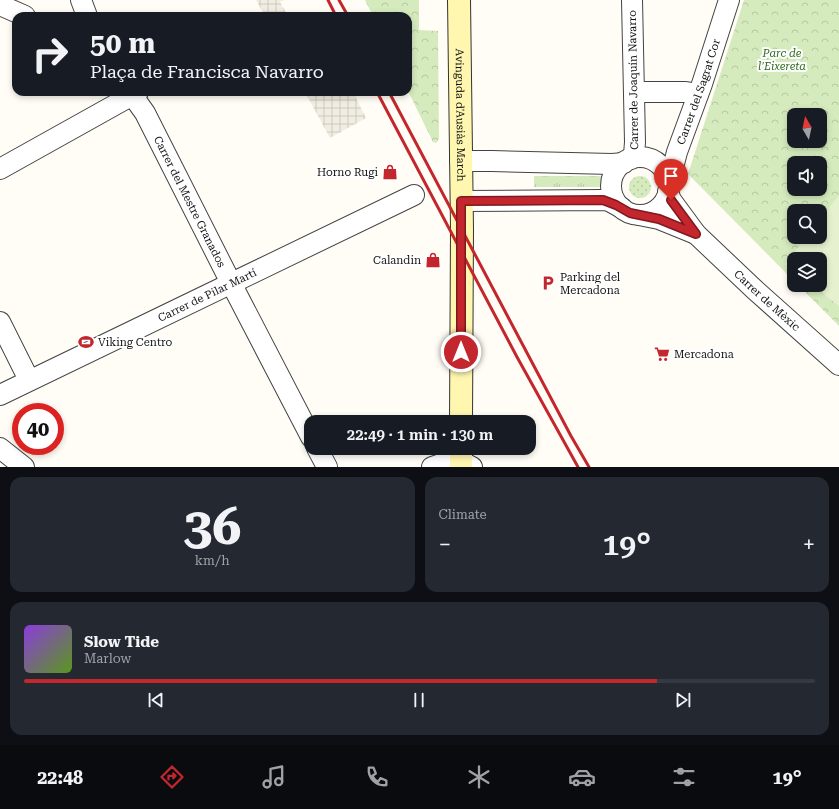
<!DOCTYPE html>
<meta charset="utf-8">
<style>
body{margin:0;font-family:"Roboto Serif",serif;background:#242831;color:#f1f3f6;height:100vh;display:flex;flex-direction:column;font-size:15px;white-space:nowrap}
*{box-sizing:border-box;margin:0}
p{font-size:13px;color:#9ea1a6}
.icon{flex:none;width:22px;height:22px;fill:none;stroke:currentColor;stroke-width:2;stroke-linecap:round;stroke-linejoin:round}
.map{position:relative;height:467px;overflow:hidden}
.drawer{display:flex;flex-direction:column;gap:10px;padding:10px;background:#0d0f14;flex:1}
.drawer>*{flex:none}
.hud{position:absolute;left:12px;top:12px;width:400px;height:84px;border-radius:12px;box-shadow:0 2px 6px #0003;background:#171b24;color:#f1f3f6;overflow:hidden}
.needle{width:26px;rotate:351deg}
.buttons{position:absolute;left:787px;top:108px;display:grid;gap:8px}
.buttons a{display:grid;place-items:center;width:40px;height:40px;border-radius:8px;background:#171b24;box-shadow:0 2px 6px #0003;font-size:20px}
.speed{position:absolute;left:12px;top:403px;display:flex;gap:8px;font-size:20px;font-weight:700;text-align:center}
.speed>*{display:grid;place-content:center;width:52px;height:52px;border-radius:50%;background:#171b24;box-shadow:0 2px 6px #0003;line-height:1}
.speed .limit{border:6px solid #d22;background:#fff;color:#111}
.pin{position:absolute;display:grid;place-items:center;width:34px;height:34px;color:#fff;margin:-41px -17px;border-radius:50% 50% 50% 0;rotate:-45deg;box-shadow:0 0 4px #0007}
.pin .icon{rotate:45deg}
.me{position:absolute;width:44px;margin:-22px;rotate:0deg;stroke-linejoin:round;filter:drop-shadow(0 0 3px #0008)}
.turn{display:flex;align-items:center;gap:14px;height:84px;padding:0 12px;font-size:18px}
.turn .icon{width:52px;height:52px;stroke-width:2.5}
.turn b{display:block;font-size:28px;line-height:34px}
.big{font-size:30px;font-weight:600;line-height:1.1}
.drawer .card{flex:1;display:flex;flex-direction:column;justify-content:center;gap:6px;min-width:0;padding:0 14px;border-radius:12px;background:#242831}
.drawer .dial{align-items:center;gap:0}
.dial b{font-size:52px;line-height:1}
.song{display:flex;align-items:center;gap:12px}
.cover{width:48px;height:48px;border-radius:6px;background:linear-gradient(135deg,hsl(270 70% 55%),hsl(90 70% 35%))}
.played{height:4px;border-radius:2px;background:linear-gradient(90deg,#c4262e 80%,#363941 80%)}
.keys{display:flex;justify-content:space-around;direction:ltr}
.heat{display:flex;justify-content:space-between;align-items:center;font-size:22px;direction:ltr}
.drawer .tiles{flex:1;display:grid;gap:10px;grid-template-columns:1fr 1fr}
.card:last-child{grid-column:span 2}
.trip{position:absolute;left:304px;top:415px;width:232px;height:40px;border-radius:12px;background:#171b24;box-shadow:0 2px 6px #0003;font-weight:600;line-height:40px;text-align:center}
.menu{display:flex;height:64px;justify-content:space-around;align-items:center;background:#090b0e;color:#9ea1a6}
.menu .icon{width:28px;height:28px}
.menu .on{color:#c4262e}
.menu b{font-size:18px;color:#f1f3f6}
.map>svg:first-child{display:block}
.grass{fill:url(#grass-tufts)}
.park{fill:url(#park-crowns);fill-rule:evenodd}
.garden{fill:url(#garden-dots)}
.pitch{fill:#e6f2cf}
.plaza{fill:url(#plaza-grid)}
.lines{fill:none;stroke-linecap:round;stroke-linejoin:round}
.street-casing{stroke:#444;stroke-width:22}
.secondary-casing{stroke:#333;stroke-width:24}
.street{stroke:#fff;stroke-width:20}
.secondary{stroke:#fff6b0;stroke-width:22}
.rail{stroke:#c4262e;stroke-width:3}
.route-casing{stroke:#7f191e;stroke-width:10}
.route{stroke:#c4262e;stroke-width:7}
.labels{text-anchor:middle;stroke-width:4;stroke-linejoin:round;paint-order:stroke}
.park-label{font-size:11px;font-style:italic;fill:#2f6b1f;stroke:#fff}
.street-label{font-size:11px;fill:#111;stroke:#fff}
.poi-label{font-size:11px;fill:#111;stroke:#fff;text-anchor:start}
</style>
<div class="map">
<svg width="839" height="467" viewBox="0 0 839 467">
<defs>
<pattern id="grass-tufts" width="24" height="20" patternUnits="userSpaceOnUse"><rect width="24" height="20" fill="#d5ebbd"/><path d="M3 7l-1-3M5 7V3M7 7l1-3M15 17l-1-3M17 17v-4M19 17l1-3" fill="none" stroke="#b6c8a1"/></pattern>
<pattern id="park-crowns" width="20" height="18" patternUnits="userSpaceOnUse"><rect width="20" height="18" fill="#d5ebbd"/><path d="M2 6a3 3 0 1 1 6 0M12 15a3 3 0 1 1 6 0" fill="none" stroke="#b6c8a1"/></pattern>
<pattern id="garden-dots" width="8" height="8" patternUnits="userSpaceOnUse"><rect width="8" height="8" fill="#d5ebbd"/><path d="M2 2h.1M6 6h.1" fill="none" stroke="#b6c8a1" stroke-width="1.8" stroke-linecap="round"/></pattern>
<pattern id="plaza-grid" width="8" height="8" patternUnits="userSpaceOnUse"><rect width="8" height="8" fill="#f1ede2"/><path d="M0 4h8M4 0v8" fill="none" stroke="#cecac1"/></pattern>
</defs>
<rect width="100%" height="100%" fill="#fffdf5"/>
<path class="grass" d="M 534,176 L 601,176 L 604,179 L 604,186 L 602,187 L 534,187 Z"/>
<path class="park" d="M 365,0 L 419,0 L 419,30 L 438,31 L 439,139 L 436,143 L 433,142 L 408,91 L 408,16 L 373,16 Z
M 744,0 L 839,0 L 839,326 L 798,285 L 820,285 L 820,259 L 794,259 L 794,281 L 688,174 ZM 794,115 L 820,115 L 820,141 L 794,141 ZM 794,163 L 820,163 L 820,189 L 794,189 ZM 794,211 L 820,211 L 820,237 L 794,237 Z"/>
<path class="garden" d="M629 187a11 11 0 1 1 22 0a11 11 0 1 1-22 0Z"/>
<path class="pitch" d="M 839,195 L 839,306 L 812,285 L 820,285 L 820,259 L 794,259 L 794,271 L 785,264 L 806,237 L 820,237 L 820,220 Z"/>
<path class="plaza" d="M 256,0 L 284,0 L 280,2 L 288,16 L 265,16 Z
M 305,92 L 353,92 L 366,118 L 330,138 Z"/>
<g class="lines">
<g class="street-casing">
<g id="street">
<path d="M 81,0 L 87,16"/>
<path d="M 0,5 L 25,16"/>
<path id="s1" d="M 130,92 L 145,113 L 231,283 L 311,437"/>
<path d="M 634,92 L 686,92 L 698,94"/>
<circle cx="640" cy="186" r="29"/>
<path d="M 631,159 L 634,155 L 635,142 L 632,0"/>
<path d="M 460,161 L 492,161 L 612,164 L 624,163"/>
<path d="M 0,169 L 138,92"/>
<path id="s2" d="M 669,183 L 677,152 L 702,84 L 729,0"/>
<path id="s3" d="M 668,192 L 671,200 L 696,234 L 754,289 L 839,365"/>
<path d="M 461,201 L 603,200 L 609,201 L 622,208"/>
<path d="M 639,215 L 659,219 L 696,234"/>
<path d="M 0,322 L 29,380"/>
<path id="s4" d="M 0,395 L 414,195"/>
<path d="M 0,448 L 24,467"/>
<path d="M 317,448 L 327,467"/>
<path d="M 432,467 C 448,461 457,458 472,467"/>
</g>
</g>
<g class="secondary-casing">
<g id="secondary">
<path id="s5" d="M 459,0 L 462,229 L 461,422"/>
<path d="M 461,448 L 461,467"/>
</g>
</g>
<use href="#street" class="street"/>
<use href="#secondary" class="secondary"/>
<path class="rail" d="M 328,0 L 336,16
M 339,0 L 348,16
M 377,92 L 517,357 L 578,467
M 389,92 L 571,436 L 589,467"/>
</g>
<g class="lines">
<g class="route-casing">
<path id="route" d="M 461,352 L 461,201 L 603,200 L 616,205 L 630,213 L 659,219 L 696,234 L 671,200"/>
</g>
<use href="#route" class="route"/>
</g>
<defs>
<g id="shop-bare" transform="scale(1.2)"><path d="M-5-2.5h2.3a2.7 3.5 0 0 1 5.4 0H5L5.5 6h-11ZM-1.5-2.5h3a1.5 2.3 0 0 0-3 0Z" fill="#c4262e" stroke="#fff" stroke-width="2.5" paint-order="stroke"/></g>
<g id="parking-bare" transform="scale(1.2)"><path d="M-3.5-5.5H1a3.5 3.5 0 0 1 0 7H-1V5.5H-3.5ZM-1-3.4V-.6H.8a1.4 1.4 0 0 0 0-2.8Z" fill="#c4262e" stroke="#fff" stroke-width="2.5" paint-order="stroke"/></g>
<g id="stadium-bare" transform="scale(1.2)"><path d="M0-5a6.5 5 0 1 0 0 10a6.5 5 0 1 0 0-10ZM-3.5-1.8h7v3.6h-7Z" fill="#c4262e" stroke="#fff" stroke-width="2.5" paint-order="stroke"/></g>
<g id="supermarket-bare" transform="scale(1.2)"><path d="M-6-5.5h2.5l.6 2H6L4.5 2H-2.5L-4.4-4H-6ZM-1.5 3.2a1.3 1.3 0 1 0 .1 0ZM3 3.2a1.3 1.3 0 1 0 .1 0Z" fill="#c4262e" stroke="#fff" stroke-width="2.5" paint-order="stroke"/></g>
</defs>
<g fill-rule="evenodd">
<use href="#shop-bare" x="390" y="172"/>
<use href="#shop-bare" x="433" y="260"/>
<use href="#parking-bare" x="548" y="283"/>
<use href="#stadium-bare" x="86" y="342"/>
<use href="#supermarket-bare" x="662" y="354"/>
</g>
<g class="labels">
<g class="park-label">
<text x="782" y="57">Parc de<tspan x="782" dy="13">l'Eixereta</tspan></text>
</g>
<g class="street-label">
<text transform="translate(633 80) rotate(-91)" y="4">Carrer de Joaquín Navarro</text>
<text dy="4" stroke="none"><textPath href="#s2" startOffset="96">Carrer del Sagrat Cor</textPath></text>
<text dy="4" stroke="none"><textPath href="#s5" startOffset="115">Avinguda d'Ausiàs March</textPath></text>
<text dy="4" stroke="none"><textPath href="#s1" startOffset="125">Carrer del Mestre Granados</textPath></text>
<text dy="4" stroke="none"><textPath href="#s4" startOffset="230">Carrer de Pilar Martí</textPath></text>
<text dy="4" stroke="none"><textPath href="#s3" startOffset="148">Carrer de Mèxic</textPath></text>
</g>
<g class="poi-label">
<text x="378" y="176" text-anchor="end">Horno Rugi</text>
<text x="421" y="264" text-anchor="end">Calandin</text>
<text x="560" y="281">Parking del<tspan x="560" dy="13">Mercadona</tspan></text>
<text x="98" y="346">Viking Centro</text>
<text x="674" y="358">Mercadona</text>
</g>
</g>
</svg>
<div class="buttons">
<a><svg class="needle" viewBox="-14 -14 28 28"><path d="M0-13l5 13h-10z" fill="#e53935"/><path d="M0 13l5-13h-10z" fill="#9ea1a6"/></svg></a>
<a><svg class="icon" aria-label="sound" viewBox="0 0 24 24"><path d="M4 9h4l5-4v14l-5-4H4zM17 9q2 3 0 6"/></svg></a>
<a><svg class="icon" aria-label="search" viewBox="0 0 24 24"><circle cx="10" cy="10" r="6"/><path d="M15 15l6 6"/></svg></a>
<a><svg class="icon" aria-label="layers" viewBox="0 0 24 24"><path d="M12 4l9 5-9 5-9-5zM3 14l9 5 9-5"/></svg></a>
</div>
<div class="speed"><div class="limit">40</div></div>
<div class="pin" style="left:671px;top:200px;background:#d93025"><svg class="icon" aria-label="arrive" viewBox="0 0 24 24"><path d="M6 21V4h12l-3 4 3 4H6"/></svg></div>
<svg class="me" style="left:461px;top:352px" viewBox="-20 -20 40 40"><circle r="17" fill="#c4262e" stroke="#fff" stroke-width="3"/><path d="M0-11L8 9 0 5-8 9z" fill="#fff"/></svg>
<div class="trip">22:49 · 1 min · 130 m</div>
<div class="hud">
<div class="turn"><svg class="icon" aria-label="right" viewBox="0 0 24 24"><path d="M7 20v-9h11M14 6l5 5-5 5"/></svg><div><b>50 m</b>Plaça de Francisca Navarro</div></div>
</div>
</div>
<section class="drawer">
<div class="tiles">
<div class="card dial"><b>36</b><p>km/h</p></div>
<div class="card"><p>Climate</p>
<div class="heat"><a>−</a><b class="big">19°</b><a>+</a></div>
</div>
<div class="card">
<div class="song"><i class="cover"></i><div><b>Slow Tide</b><p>Marlow</p></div></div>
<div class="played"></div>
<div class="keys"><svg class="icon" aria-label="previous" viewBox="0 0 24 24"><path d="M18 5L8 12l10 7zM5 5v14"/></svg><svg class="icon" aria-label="pause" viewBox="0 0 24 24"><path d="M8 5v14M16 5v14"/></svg><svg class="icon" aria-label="next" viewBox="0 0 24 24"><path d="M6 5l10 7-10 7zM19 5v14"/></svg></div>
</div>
</div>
</section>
<nav class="menu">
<b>22:48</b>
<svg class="icon on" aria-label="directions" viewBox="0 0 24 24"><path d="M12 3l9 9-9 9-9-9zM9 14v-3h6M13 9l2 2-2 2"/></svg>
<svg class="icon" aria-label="music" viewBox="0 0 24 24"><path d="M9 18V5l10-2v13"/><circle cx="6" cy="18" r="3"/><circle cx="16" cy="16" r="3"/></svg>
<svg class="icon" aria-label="phone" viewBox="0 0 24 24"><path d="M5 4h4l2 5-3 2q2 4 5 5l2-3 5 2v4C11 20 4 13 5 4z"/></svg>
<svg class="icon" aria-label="climate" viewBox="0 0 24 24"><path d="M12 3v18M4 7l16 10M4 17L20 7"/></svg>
<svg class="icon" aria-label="car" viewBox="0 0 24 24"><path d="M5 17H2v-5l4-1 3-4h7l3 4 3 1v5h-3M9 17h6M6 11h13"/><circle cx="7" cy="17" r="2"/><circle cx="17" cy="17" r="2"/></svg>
<svg class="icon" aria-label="filters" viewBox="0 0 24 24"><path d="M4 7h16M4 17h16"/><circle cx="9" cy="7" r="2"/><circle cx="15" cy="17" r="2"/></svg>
<b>19°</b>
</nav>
